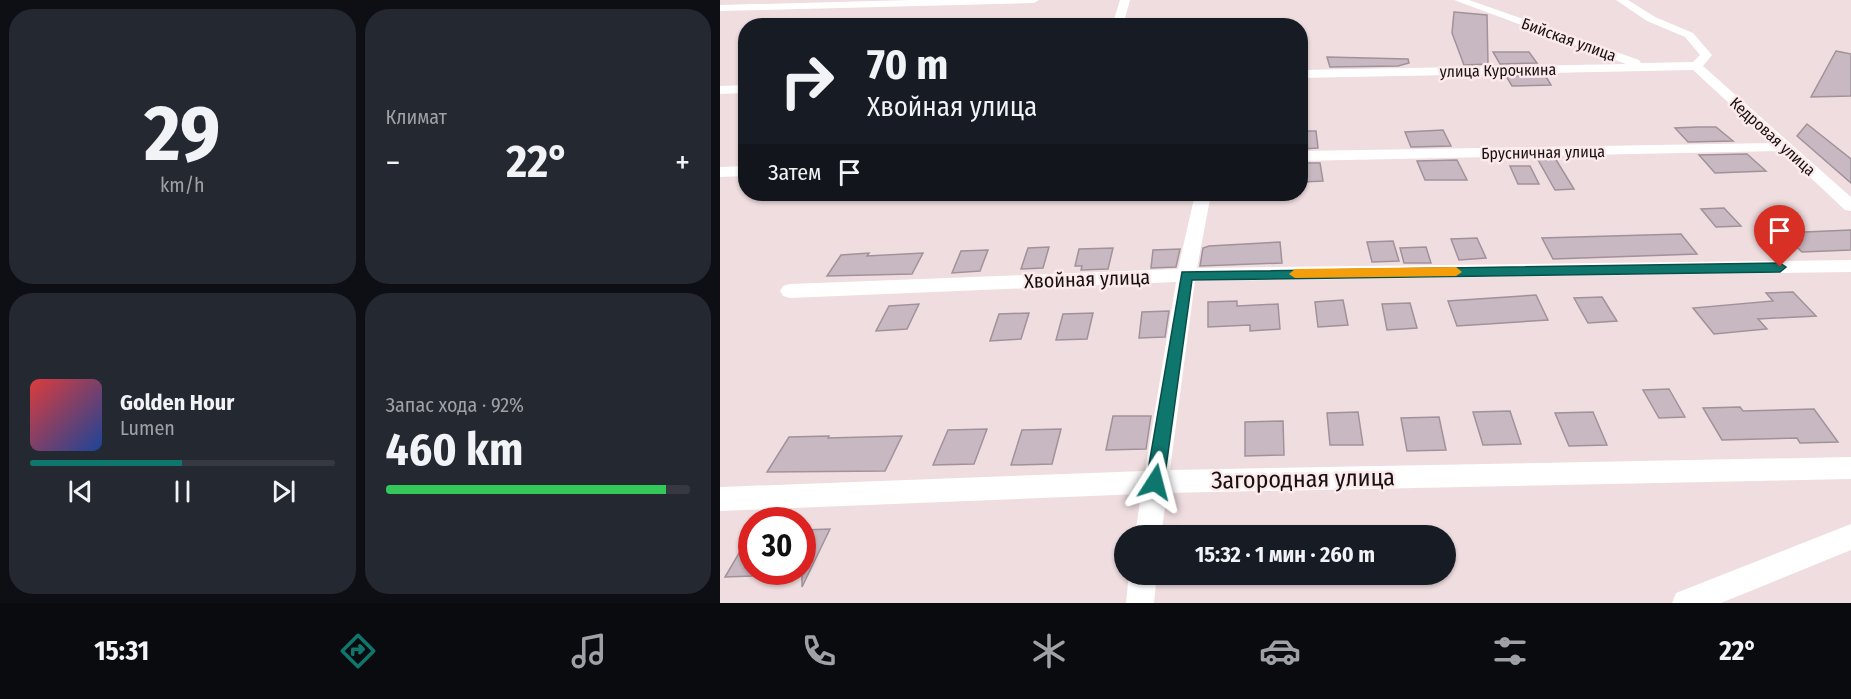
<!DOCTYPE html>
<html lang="ru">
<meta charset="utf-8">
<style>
body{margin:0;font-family:"Fira Sans Condensed",sans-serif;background:#242831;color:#f1f3f6;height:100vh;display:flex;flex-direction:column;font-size:22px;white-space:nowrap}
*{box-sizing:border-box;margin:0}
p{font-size:20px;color:#9ea1a6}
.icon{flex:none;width:33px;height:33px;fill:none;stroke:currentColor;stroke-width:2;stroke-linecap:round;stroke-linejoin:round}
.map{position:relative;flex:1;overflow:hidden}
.panel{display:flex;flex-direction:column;gap:9px;padding:9px;background:#0d0f14;width:720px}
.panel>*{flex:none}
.hud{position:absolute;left:18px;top:18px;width:570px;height:183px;border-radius:24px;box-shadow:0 2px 4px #0004;background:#171b24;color:#f1f3f6;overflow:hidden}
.speed{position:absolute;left:18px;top:507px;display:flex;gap:12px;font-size:30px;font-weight:700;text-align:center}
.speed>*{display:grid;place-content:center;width:78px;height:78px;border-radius:50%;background:#171b24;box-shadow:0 2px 4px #0004;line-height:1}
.speed .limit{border:9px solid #d22;background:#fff;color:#111}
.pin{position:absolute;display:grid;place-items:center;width:51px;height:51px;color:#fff;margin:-62px -26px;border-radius:50% 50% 50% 0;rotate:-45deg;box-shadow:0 0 6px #0007}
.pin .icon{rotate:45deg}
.me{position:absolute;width:66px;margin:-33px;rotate:9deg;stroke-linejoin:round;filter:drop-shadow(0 0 4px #0008)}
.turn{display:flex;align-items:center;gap:21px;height:126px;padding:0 30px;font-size:27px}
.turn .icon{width:78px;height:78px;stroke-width:2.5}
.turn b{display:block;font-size:42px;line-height:51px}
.then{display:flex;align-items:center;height:57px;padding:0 30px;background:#0003;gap:12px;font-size:22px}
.big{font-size:45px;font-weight:700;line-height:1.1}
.panel .card{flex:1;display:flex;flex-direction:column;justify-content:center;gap:9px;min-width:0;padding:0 21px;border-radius:24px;background:#242831}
.panel .dial{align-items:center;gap:0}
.dial b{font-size:78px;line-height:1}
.song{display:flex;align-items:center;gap:18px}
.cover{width:72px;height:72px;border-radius:9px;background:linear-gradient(135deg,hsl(0 70% 55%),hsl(220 70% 35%))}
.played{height:6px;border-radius:3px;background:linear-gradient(90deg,#0f766e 50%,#363941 50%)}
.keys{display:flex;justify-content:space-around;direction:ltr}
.heat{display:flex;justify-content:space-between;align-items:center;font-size:33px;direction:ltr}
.charge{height:9px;border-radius:4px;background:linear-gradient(90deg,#34c759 92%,#363941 0)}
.panel .tiles{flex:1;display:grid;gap:9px;grid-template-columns:repeat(2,1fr)}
.trip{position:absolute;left:394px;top:525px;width:342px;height:60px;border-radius:30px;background:#171b24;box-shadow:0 2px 4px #0004;font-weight:700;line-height:60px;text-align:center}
.tabs{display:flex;height:96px;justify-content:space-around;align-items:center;background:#090b0e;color:#9ea1a6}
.tabs .icon{width:42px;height:42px}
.tabs .on{color:#0f766e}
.tabs b{font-size:27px;color:#f1f3f6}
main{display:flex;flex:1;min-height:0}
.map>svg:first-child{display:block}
.building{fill:#c8b8c1;stroke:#a0929a;stroke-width:1.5}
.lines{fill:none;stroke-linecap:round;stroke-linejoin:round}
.street{fill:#fff;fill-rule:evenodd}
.route{fill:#0f766e;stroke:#0a4d48;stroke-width:1.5}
.slow{fill:#f59e0b}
.labels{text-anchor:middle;stroke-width:5;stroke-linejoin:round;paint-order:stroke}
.far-street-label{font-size:16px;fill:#171112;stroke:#fdeaec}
.street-label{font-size:20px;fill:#171112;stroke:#fdeaec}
.near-street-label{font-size:24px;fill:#171112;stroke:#fdeaec}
</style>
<main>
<section class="panel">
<div class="tiles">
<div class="card dial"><b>29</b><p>km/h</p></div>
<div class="card"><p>Климат</p>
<div class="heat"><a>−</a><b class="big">22°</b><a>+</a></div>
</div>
<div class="card">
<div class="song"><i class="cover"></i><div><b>Golden Hour</b><p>Lumen</p></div></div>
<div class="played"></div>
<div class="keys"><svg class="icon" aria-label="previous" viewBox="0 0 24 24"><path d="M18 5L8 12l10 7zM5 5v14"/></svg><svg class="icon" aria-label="pause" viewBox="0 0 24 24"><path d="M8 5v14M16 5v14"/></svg><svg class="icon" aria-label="next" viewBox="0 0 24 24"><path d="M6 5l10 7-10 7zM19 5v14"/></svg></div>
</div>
<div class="card"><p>Запас хода · 92%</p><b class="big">460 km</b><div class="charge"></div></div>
</div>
</section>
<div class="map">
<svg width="1131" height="603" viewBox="0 0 1131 603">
<rect width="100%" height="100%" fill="#efdddf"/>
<path class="building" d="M 734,12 L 767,15 L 768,64 L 744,65 L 732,33 Z
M 1116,51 L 1131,54 L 1131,96 L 1091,97 Z
M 773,52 L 809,52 L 817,63 L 780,64 Z
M 607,57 L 688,59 L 689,63 L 678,66 L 610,67 Z
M 825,75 L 831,85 L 792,86 L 786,76 Z
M 1087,124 L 1131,159 L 1131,183 L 1077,136 Z
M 978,127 L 996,127 L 1013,141 L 968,142 L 955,128 Z
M 723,130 L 731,146 L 691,147 L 685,132 Z
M 580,131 L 596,131 L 598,148 L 580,149 Z
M 1027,154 L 1046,171 L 995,173 L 979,155 Z
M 817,158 L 835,158 L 854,189 L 835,190 Z
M 737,160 L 747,180 L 705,180 L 697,161 Z
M 580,163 L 600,163 L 603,181 L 583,182 Z
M 790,166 L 810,166 L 819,184 L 798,184 Z
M 1004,208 L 1021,226 L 996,227 L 981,209 Z
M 1131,230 L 1131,250 L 1082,252 L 1062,233 Z
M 961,234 L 977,254 L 833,259 L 822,238 Z
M 757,238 L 766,258 L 739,260 L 731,239 Z
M 673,241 L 679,261 L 652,262 L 647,242 Z
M 560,242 L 562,263 L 480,266 L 483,248 L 489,246 Z
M 329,247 L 323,268 L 301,269 L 308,248 Z
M 706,247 L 711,263 L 684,263 L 680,248 Z
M 393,248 L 388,269 L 361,270 L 362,266 L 355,266 L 359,249 Z
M 460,249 L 456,267 L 431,268 L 433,250 Z
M 268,250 L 260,271 L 232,273 L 241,251 Z
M 149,253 L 147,256 L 203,253 L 192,274 L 107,276 L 121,255 Z
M 1073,292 L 1096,316 L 1038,319 L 1047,329 L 994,334 L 973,308 L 1053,301 L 1046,293 Z
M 816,295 L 828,320 L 737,326 L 728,301 Z
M 882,297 L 897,321 L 868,323 L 854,298 Z
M 623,300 L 628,325 L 598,327 L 595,302 Z
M 517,301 L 517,306 L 558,304 L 560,329 L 530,331 L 530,325 L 488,327 L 488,302 Z
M 690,303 L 697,328 L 667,330 L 662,304 Z
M 199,304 L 187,329 L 156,331 L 169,306 Z
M 449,311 L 445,337 L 419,338 L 422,312 Z
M 309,313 L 301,339 L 270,341 L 279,314 Z
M 373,313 L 367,339 L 336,340 L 343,314 Z
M 949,389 L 965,417 L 939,418 L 923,390 Z
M 1020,407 L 1023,411 L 1094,409 L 1118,442 L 1080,443 L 1077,438 L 1002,440 L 983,408 Z
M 790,411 L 801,444 L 763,445 L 753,412 Z
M 638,412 L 643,445 L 610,445 L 607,413 Z
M 873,412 L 887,445 L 849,446 L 835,413 Z
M 393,416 L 431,416 L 426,449 L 386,450 Z
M 719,417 L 726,450 L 687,451 L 681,418 Z
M 563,421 L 564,455 L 525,456 L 525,422 Z
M 267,429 L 254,464 L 213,465 L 228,430 Z
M 341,429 L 332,464 L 291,465 L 302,430 Z
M 109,436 L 108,438 L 182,436 L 165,471 L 47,472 L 69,437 Z
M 110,529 L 82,587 L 82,530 Z
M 32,531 L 32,576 L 5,577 Z"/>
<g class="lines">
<path class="street" d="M 192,0 L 319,0 L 314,3 L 0,11 L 0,5 Z
M 400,0 L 410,0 L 403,26 L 392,26 Z
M 734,0 L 749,0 L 919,60 L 921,63 L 973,62 L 980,55 L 965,37 L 927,21 L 896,0 L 908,0 L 935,17 L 973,33 L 992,55 L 983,66 L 1131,197 L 1131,211 L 1125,210 L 1062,151 L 580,161 L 580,151 L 1052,143 L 973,70 L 580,78 L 580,70 L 906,64 Z
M 26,85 L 26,93 L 0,94 L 0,86 Z
M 26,166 L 26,176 L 0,177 L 0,167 Z
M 475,194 L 491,194 L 477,268 L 1131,260 L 1131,272 L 475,281 L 450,470 L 1131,457 L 1131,479 L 447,493 L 441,536 L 415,536 L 421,494 L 0,511 L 0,487 L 425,471 L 456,282 L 70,298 L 63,296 L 60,291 L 63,286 L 70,284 L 458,269 Z
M 1131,524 L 1131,550 L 1001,603 L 952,603 L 956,593 Z
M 409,574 L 437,574 L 434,603 L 406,603 Z"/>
</g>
<path class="route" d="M 1060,263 L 1066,267 L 1060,272 L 472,280 L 444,482 L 441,487 L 435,490 L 429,487 L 426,482 L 462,272 Z"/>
<path class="slow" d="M 736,267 L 742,272 L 736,276 L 575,278 L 569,274 L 575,269 Z"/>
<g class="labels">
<g class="far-street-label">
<text transform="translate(849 39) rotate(20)" y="6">Бийская улица</text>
<text transform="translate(778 70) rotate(-1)" y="6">улица Курочкина</text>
<text transform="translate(1053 136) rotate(42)" y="6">Кедровая улица</text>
<text transform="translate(823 152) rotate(-1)" y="6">Брусничная улица</text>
</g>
<g class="street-label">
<text transform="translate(367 279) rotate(-2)" y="7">Хвойная улица</text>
</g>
<g class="near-street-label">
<text transform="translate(583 479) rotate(-1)" y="8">Загородная улица</text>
</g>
</g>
</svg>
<div class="speed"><div class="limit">30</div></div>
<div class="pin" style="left:1060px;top:267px;background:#d93025"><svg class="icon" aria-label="arrive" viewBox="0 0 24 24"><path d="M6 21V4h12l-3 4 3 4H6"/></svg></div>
<svg class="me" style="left:435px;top:482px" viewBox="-20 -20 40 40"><path d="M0-17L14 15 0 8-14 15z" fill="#0f766e" stroke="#fff" stroke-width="4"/></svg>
<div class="trip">15:32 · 1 мин · 260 m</div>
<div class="hud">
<div class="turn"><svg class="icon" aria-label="right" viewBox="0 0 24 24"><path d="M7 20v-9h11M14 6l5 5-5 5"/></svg><div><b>70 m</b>Хвойная улица</div></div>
<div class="then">Затем<svg class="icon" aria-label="arrive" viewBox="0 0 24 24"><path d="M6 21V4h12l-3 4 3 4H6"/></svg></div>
</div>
</div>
</main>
<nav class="tabs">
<b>15:31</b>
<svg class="icon on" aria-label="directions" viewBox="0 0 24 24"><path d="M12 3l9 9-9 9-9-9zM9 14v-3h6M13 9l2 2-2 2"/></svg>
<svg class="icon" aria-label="music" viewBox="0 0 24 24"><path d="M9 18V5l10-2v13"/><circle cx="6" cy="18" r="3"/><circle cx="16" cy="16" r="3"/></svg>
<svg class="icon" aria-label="phone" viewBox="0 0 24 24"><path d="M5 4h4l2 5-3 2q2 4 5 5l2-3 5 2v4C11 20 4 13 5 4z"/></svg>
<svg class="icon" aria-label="climate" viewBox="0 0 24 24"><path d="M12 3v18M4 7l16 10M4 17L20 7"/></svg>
<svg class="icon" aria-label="car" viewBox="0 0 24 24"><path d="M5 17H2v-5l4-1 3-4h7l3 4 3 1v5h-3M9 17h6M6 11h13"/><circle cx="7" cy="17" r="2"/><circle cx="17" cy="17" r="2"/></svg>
<svg class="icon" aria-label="filters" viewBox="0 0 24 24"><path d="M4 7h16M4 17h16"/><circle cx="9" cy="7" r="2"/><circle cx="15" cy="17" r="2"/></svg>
<b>22°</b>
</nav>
